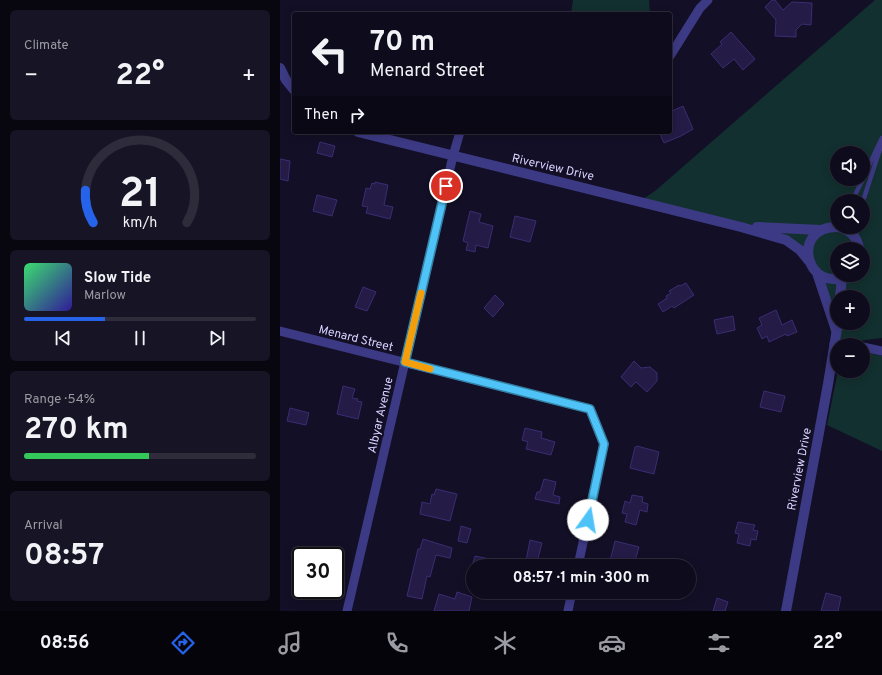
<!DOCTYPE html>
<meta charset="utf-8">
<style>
body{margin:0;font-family:Overpass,sans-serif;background:#171425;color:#f1f3f6;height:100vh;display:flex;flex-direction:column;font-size:15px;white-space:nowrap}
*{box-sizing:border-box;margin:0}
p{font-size:13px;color:#9b9ba3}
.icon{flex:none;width:22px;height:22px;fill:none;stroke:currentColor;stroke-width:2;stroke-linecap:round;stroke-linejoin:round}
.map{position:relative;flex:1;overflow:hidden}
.panel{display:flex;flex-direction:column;gap:10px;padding:10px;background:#08060f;width:280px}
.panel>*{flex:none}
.banner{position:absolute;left:12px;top:12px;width:380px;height:122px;border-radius:4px;box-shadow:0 2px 10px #0003,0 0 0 1px #2e2b3b;background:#0e0b1c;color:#f1f3f6;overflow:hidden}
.buttons{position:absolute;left:550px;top:146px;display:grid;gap:8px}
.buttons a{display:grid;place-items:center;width:40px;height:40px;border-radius:50%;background:#0e0b1c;box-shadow:0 2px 10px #0003,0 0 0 1px #2e2b3b;font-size:20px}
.speed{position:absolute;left:12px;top:547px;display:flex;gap:8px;font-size:20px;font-weight:700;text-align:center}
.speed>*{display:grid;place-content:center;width:52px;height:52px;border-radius:50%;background:#0e0b1c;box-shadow:0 2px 10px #0003,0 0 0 1px #2e2b3b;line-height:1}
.speed .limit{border:2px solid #111;border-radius:6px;background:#fff;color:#111}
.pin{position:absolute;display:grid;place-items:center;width:34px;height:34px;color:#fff;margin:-17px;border:2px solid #fff;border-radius:50%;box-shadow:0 1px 4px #0007}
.me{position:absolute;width:44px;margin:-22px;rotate:13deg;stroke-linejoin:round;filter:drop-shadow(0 0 3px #0008)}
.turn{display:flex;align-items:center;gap:14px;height:84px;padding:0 12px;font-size:18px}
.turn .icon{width:52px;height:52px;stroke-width:2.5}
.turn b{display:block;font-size:28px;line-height:34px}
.then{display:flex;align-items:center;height:38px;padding:0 12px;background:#0003;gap:8px;font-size:15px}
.big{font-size:30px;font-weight:700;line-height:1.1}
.panel .tile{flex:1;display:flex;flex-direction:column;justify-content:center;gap:6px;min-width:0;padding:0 14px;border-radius:6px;background:#171425}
.panel .dial{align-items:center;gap:0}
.dial svg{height:104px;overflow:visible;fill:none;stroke:#2e2b3b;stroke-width:7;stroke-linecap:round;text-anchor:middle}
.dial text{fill:#f1f3f6;stroke:none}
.song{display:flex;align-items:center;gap:12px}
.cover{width:48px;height:48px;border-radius:6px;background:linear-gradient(135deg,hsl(140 70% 55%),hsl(250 70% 35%))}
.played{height:4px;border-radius:2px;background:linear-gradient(90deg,#2563eb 35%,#2e2b3b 35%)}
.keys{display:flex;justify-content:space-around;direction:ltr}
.heat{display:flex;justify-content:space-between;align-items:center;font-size:22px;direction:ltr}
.charge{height:6px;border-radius:3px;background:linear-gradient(90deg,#34c759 54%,#2e2b3b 0)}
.trip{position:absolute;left:186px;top:559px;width:230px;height:40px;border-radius:20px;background:#0e0b1c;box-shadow:0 2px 10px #0003,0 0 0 1px #2e2b3b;font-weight:700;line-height:40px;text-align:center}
.tab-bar{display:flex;height:64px;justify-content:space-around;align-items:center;background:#06040b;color:#9b9ba3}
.tab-bar .icon{width:28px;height:28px}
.tab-bar .active{color:#2563eb}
.tab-bar b{font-size:18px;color:#f1f3f6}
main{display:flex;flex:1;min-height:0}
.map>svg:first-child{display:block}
.green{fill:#12302f;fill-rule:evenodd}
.building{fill:#241b47;stroke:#3b2d73}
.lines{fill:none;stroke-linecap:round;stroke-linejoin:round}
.service{stroke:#3d3a85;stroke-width:4.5}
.minor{stroke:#3d3a85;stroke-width:9}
.tertiary{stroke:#3d3a85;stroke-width:10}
.route-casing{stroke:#337fa1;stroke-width:10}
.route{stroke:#4fc3f7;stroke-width:7}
.slow{stroke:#f59e0b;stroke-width:7}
.labels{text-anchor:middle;stroke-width:4;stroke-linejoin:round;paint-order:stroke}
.street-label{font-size:12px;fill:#d9d4ff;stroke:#130f26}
</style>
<main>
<section class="panel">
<div class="tile"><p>Climate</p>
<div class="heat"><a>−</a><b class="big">22°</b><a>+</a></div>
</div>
<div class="tile dial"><svg viewBox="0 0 100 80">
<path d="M14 69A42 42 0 1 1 86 69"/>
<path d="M14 69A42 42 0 0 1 8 44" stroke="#2563eb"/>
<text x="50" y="56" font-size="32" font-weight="700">21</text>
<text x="50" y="72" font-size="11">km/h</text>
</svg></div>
<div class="tile">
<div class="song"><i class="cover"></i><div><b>Slow Tide</b><p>Marlow</p></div></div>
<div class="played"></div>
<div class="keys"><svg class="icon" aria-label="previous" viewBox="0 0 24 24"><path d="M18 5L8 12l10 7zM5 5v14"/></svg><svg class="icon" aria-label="pause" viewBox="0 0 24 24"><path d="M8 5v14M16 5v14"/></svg><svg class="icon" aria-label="next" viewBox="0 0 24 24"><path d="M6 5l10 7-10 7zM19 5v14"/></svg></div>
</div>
<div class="tile"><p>Range · 54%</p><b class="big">270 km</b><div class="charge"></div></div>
<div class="tile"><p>Arrival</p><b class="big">08:57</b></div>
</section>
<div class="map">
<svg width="602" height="611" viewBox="0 0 602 611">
<rect width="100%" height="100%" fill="#130f26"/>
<path class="green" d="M 293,0 L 369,0 L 370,14 L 291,14 Z
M 595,0 L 602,0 L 602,338 L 554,344 L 537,273 L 506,240 L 360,201 L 375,191 ZM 557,153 L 583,153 L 583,179 L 557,179 ZM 557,201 L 583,201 L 583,227 L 557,227 ZM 557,249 L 583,249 L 583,275 L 557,275 ZM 557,297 L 583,297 L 583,323 L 557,323 Z
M 583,352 L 602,356 L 602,451 L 547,425 L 558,371 L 583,371 Z"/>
<path class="building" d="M 492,0 L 495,0 L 503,10 L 512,2 L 532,3 L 531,25 L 522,24 L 516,30 L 516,37 L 495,36 L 496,20 L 485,7 Z
M 451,32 L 475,59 L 463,70 L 454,59 L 443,68 L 431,54 L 442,44 L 440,42 Z
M 403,106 L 413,129 L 401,136 L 384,143 L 379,132 L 390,132 L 390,112 Z
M 40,142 L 55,146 L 52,157 L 37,153 Z
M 0,159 L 10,161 L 8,181 L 0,179 Z
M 95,182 L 108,185 L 104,205 L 113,207 L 110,219 L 86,213 L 88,207 L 82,206 L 86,188 L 90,189 L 92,183 L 95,184 Z
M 37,195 L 57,200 L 52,216 L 33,211 Z
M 190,211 L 201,214 L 199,222 L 213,226 L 208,248 L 196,245 L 195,252 L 186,250 L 188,243 L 183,241 Z
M 235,216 L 256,221 L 250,242 L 230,237 Z
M 406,283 L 414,295 L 394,308 L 392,306 L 383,312 L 378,304 L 387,298 L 386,296 L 391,293 L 389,291 L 399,285 L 400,286 Z
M 83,287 L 96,292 L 87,311 L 75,307 Z
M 215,295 L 224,304 L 213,317 L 204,308 Z
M 496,310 L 502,325 L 512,320 L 517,332 L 507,336 L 506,334 L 489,342 L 487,336 L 482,339 L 477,328 L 482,325 L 479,318 Z
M 453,316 L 455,330 L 437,334 L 434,320 Z
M 354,361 L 361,368 L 370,367 L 377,373 L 377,381 L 367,392 L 356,382 L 351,387 L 341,377 Z
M 63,386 L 75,389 L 72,398 L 78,399 L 77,401 L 82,402 L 78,419 L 57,414 Z
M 484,391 L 505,396 L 501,412 L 480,407 Z
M 10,408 L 29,413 L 26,425 L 7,421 Z
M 245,428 L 262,432 L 261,438 L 275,442 L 271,455 L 246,449 L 248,442 L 242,440 Z
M 357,446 L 379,452 L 374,474 L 350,468 L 355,447 L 356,447 Z
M 264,479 L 276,482 L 273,495 L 280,497 L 279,504 L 255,499 L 257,492 L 260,492 Z
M 156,489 L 177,494 L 170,521 L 140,514 L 142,502 L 150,504 L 152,494 L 154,495 Z
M 352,495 L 363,497 L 362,502 L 368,504 L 367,512 L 360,510 L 356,525 L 345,522 L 347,514 L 342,513 L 345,501 L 350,503 Z
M 458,522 L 475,525 L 473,530 L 478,531 L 476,540 L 471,539 L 470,546 L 457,543 L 459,534 L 455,533 Z
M 181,526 L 191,529 L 187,543 L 178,541 Z
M 143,539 L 172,548 L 170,558 L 156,555 L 150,577 L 147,576 L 142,599 L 127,596 L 138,549 L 140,549 Z
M 250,540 L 262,543 L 256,566 L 245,566 Z
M 335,541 L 359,547 L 355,561 L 348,559 L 346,565 L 330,561 Z
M 195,556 L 224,562 L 224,566 L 192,566 Z
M 177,592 L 192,597 L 189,611 L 154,611 L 159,594 L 175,599 Z
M 546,593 L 561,597 L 558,611 L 541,611 Z
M 437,598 L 448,602 L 445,611 L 433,611 Z"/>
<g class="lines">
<path class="service" d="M 583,178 L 602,138
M 572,201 L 583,179
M 583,201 L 602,143
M 576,237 L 577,227"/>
<path class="minor" d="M 390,56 L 420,8 L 428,0
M 0,331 L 310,409 L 324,444 L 298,566
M 554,344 L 567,345
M 583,347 L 602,351
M 67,611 L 173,156 L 180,132
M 288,611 L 292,592"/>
<path class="tertiary" d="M 0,68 L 6,80 L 14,90
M 78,132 L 461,227 L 506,240 L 520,250 L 529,261
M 477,227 L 541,230
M 557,227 C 509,227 527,296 568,275
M 558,227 C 569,230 578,237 579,249
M 537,273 L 556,330
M 560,297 L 562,278
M 506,611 L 548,384 L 558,323"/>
</g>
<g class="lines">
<g class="route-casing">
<path id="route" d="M 166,186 L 125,362 L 310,409 L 324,444 L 308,520"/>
</g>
<use href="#route" class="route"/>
<path class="slow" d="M 141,293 L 125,362 L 150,369"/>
</g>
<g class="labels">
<g class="street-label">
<text transform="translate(273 167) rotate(13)" y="4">Riverview Drive</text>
<text transform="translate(76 338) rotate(14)" y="4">Menard Street</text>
<text transform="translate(100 415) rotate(-77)" y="4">Albyar Avenue</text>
<text transform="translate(519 469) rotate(-79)" y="4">Riverview Drive</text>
</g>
</g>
</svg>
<div class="buttons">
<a><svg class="icon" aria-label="sound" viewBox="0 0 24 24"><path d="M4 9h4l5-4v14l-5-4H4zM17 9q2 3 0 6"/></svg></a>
<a><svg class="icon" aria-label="search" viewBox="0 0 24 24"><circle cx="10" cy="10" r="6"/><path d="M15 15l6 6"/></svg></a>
<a><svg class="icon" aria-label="layers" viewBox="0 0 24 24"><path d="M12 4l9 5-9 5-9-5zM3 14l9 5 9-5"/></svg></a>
<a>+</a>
<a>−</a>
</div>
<div class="speed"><div class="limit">30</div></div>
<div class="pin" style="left:166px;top:186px;background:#d93025"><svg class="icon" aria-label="arrive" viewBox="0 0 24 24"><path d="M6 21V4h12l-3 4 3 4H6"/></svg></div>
<svg class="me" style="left:308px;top:520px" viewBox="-20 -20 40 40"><circle r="19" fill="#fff"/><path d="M0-13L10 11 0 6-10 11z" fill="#4fc3f7"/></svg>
<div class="trip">08:57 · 1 min · 300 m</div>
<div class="banner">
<div class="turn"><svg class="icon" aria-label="left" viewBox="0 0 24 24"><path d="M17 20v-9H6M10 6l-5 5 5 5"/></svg><div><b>70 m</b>Menard Street</div></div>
<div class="then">Then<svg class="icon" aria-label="right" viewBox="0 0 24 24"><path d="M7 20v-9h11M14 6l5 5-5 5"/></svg></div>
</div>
</div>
</main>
<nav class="tab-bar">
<b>08:56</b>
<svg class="icon active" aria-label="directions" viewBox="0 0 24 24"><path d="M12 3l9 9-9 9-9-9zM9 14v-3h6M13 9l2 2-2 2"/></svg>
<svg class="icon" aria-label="music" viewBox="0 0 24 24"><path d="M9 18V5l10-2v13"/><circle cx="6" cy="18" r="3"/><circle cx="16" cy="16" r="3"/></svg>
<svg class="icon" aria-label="phone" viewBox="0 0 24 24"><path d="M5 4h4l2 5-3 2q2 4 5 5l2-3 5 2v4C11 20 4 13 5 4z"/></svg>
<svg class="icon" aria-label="climate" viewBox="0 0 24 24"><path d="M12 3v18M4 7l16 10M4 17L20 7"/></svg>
<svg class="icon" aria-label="car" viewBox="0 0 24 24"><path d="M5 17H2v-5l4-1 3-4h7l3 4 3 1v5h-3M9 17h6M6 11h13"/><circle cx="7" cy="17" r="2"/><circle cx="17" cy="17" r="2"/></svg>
<svg class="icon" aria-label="filters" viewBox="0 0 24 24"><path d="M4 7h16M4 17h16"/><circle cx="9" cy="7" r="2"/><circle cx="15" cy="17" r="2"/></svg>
<b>22°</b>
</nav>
